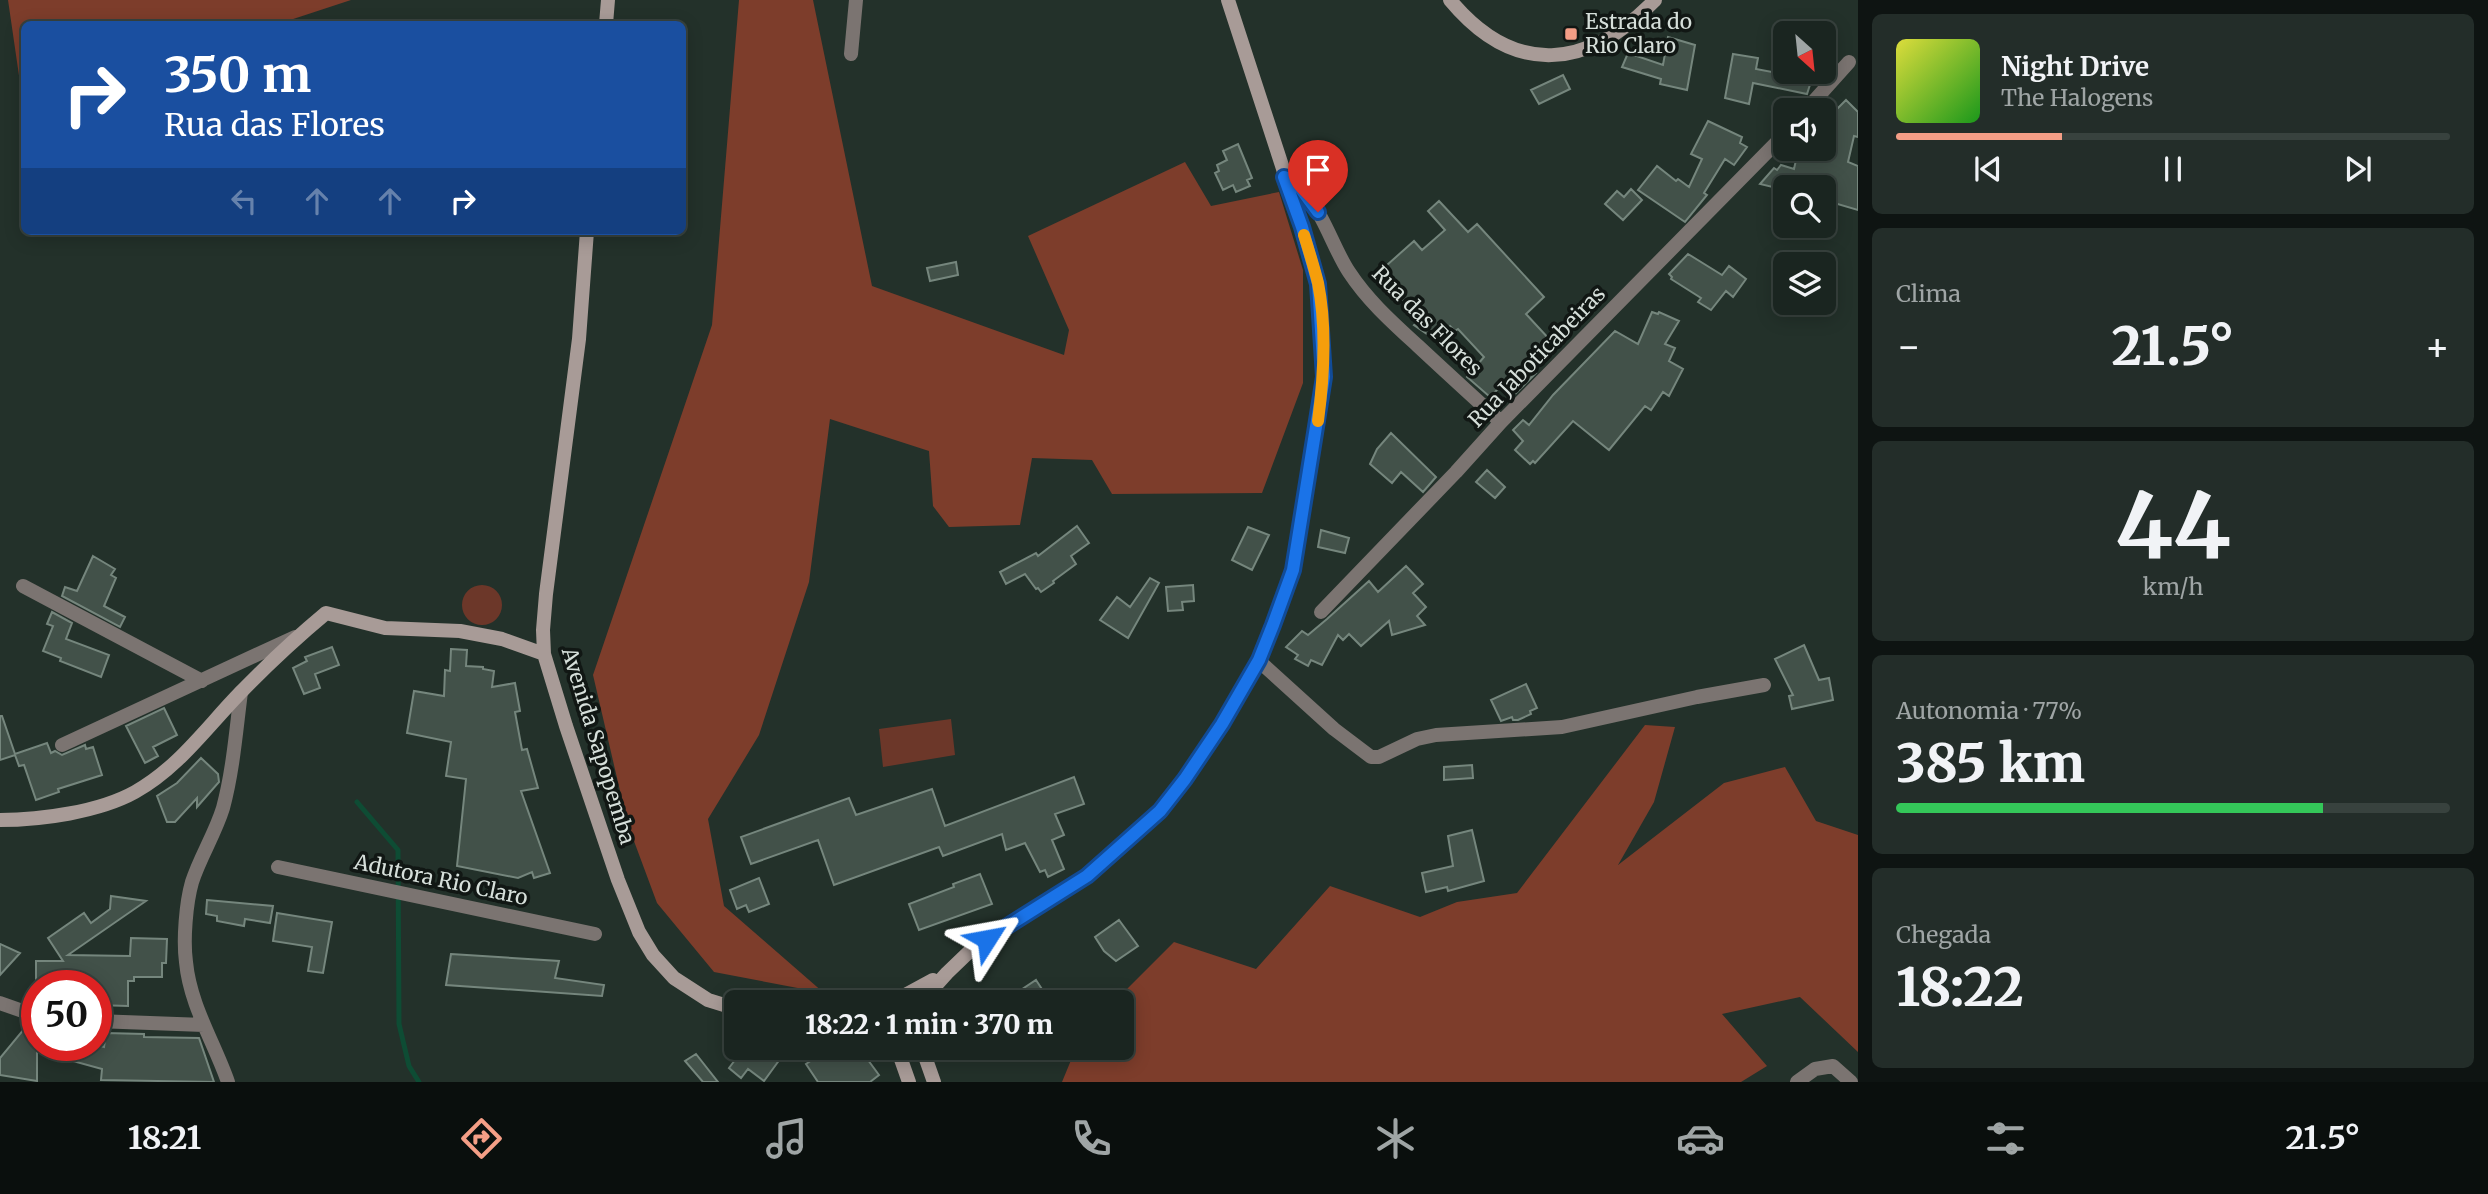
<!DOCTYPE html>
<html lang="pt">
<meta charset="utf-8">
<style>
body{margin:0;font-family:Merriweather,serif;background:#232d29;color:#f1f3f6;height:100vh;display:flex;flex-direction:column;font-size:26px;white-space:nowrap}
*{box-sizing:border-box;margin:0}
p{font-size:23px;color:#9fa5a5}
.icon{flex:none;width:38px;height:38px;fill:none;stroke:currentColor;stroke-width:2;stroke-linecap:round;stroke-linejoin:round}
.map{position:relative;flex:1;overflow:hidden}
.sheet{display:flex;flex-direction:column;gap:14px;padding:14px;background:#0e1412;width:630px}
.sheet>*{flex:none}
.hud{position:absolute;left:21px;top:21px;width:665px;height:214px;border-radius:10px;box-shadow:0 4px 18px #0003,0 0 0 2px #38423e;background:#1a4fa0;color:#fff;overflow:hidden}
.needle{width:46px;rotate:153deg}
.tools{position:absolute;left:1773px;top:21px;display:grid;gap:14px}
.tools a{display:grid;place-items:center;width:63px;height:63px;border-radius:10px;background:#1a2520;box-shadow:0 4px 18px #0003,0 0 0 2px #38423e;font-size:35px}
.speed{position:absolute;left:21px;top:970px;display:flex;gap:14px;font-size:35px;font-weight:700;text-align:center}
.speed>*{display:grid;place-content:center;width:91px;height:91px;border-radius:50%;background:#1a2520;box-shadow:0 4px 18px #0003,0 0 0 2px #38423e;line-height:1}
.speed .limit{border:10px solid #d22;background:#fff;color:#111}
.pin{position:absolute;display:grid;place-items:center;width:60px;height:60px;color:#fff;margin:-72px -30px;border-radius:50% 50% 50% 0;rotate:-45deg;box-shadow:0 0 7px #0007}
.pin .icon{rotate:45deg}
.me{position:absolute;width:77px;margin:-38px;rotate:56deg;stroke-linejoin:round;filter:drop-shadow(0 0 5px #0008)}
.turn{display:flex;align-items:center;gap:24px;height:147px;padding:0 28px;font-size:32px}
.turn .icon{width:91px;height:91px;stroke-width:2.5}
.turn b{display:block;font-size:49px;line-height:60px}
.lanes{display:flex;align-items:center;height:66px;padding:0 28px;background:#0003;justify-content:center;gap:35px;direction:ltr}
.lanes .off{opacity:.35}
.big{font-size:52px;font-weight:800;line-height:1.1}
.sheet .tile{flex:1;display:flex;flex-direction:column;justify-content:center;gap:10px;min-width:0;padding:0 24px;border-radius:10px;background:#232d29}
.sheet .dial{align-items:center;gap:0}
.dial b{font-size:91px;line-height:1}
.song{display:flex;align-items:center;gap:21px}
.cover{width:84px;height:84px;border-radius:10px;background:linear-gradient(135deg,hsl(60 70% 55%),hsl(120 70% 35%))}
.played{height:7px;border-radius:4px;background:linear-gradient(90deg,#f49e86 30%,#38423e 30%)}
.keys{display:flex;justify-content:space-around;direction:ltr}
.heat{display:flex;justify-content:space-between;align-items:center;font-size:38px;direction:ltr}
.charge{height:10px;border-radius:5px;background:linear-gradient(90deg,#34c759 77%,#38423e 0)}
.trip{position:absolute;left:724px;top:990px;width:410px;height:70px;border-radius:10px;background:#1a2520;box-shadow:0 4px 18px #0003,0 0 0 2px #38423e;font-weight:800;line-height:70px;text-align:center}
.tab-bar{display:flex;height:112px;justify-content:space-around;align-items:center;background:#0a0f0d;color:#9fa5a5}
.tab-bar .icon{width:49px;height:49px}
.tab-bar .active{color:#f49e86}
.tab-bar b{font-size:32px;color:#f1f3f6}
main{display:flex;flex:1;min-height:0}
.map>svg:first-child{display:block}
.green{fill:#6c3729}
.forest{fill:#7d3d2b}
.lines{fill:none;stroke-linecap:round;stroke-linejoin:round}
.stream{stroke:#0e4c34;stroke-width:5}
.building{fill:#425149;stroke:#75867d;stroke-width:2}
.street{stroke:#7b7471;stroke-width:14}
.secondary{stroke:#a89b97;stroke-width:14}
.route-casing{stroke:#114b97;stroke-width:18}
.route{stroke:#1a73e8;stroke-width:12}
.slow{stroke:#f59e0b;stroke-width:12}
.poi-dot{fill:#f49e86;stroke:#111714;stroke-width:2.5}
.labels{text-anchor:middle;stroke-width:7;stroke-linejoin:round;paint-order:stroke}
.poi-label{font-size:21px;fill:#d6dfda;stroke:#111714;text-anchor:start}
.street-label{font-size:21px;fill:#d6dfda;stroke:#111714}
</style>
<main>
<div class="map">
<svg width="1858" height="1082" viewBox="0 0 1858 1082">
<rect width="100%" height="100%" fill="#23312a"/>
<path class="green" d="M462 605a20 20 0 1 1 40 0a20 20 0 1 1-40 0Z
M 951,719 L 955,755 L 883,767 L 879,729 Z"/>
<path class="forest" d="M 8,0 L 351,0 L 278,24 L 24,24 L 24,110 Z
M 739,0 L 813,0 L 872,286 L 1064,355 L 1069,330 L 1028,236 L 1185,162 L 1211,206 L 1279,192 L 1303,270 L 1303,383 L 1262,493 L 1112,494 L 1092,460 L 1032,458 L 1020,525 L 949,527 L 933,506 L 929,451 L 830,419 L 809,582 L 759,735 L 708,819 L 724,906 L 824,993 L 714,972 L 657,903 L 628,825 L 593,675 L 712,325 Z
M 1645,725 L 1675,727 L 1654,802 L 1618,865 L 1724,783 L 1785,767 L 1816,821 L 1858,835 L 1858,1052 L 1800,997 L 1722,1014 L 1767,1066 L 1741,1082 L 1062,1082 L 1076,1048 L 1122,1048 L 1122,1003 L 1113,1003 L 1174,942 L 1256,969 L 1330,886 L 1420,917 L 1457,902 L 1517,893 Z"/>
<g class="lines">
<path class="stream" d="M 357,802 L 398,850 L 399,1024 L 409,1066 L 419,1082"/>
</g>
<path class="building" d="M 1668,37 L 1695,45 L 1687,90 L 1660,84 L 1661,79 L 1622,67 L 1628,53 L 1663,65 Z
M 1733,54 L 1758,58 L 1756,69 L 1788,75 L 1789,72 L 1814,72 L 1807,94 L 1753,83 L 1749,104 L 1725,98 Z
M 1563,75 L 1570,89 L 1539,104 L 1531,90 Z
M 1846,100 L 1858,112 L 1858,137 L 1854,136 L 1848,162 L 1858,166 L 1858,210 L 1824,200 L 1824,187 L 1785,187 L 1785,190 L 1760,184 L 1774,168 L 1777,170 L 1781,165 L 1794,169 L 1798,151 L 1807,153 L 1807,149 L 1824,149 L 1831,115 Z
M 1708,121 L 1742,137 L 1740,143 L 1747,147 L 1734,165 L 1725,159 L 1704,193 L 1707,195 L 1685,222 L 1638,190 L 1657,166 L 1676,181 L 1678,179 L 1689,187 L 1702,159 L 1691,154 Z
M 1238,144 L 1252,178 L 1247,180 L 1250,186 L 1236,192 L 1233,185 L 1223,190 L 1215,173 L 1219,171 L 1217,165 L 1227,160 L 1223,151 Z
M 1631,189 L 1642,200 L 1623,220 L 1605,204 L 1617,191 L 1624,197 Z
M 1439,201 L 1468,232 L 1477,224 L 1544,297 L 1526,314 L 1551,341 L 1527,363 L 1536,373 L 1516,393 L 1506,381 L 1490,397 L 1467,377 L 1484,357 L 1458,329 L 1455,331 L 1450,326 L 1437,341 L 1414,325 L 1420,319 L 1378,273 L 1414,241 L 1422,250 L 1445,230 L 1428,211 Z
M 1688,254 L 1722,275 L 1729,266 L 1746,279 L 1733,297 L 1726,291 L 1711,310 L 1698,302 L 1701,298 L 1671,279 L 1672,277 L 1669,274 Z
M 956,262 L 958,275 L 930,281 L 927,268 Z
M 1652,312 L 1658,314 L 1659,312 L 1679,321 L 1665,344 L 1675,348 L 1669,361 L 1683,369 L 1669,396 L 1663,392 L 1651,410 L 1645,406 L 1609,450 L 1573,421 L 1535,463 L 1533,461 L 1530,464 L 1515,450 L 1523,441 L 1513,430 L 1523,420 L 1529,425 L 1553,395 L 1615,331 L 1638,344 Z
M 1391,433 L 1436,477 L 1423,492 L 1401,472 L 1392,483 L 1370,464 L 1377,449 Z
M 1487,470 L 1505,487 L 1495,498 L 1476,482 Z
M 1077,526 L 1089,543 L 1071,556 L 1076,564 L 1053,581 L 1054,583 L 1041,592 L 1038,588 L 1036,589 L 1025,574 L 1006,584 L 1000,572 L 1036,553 L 1038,556 Z
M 1248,527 L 1269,535 L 1252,570 L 1232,560 Z
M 1321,530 L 1349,538 L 1345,553 L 1318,547 Z
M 93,556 L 115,569 L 111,575 L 116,578 L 104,606 L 125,617 L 120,627 L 62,596 L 65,587 L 77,591 Z
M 1406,566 L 1423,584 L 1413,593 L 1426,607 L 1417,616 L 1425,625 L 1392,635 L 1389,621 L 1361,646 L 1349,634 L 1343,640 L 1338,635 L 1322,665 L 1311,660 L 1308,666 L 1295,659 L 1298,655 L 1286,647 L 1302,631 L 1308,635 L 1327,619 L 1369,581 L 1378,592 Z
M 1150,578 L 1159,583 L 1128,638 L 1100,620 L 1117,597 L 1130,607 Z
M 1193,585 L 1194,601 L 1182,602 L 1183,610 L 1168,611 L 1166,587 Z
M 52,612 L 72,623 L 66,639 L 109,655 L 101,677 L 60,661 L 61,658 L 43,651 L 53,626 L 47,624 Z
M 1804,645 L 1819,680 L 1829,678 L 1833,700 L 1792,709 L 1789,696 L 1793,695 L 1775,659 Z
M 332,647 L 339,665 L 315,674 L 320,688 L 304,694 L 293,668 L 307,661 L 305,657 Z
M 451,649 L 467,650 L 466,666 L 483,667 L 483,669 L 494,671 L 492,687 L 515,683 L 520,711 L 515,712 L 522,750 L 527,749 L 538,788 L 521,791 L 550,873 L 534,878 L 532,872 L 518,878 L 457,866 L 466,779 L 446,776 L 451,742 L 407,733 L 414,691 L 444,696 L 445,670 L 450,671 Z
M 1526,684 L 1537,708 L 1530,711 L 1531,714 L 1518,720 L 1513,720 L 1512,717 L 1501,721 L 1491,700 Z
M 164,708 L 177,735 L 153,747 L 158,756 L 145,763 L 126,726 Z
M 0,716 L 2,716 L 15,754 L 47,743 L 51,753 L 55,751 L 62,755 L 85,745 L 86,749 L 93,747 L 102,775 L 58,789 L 59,792 L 36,800 L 24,765 L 19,766 L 15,755 L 0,760 Z
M 201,758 L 218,774 L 219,782 L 197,807 L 197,798 L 175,822 L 167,822 L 157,796 L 177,783 Z
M 1472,765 L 1473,778 L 1444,780 L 1444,767 Z
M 1074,777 L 1084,804 L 1055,814 L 1064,835 L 1052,840 L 1064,869 L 1048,877 L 1045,870 L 1040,872 L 1025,843 L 1006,850 L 1002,834 L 943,856 L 939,847 L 834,885 L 818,840 L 751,864 L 741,837 L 849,798 L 856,815 L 932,789 L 945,826 Z
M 1472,830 L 1484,881 L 1448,891 L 1447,887 L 1426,892 L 1422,873 L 1453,866 L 1448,836 Z
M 980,874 L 992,904 L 919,930 L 909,904 L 954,887 L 953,884 Z
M 759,878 L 769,904 L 749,912 L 746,905 L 737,909 L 730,890 Z
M 111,896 L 146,901 L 68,955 L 130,956 L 131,938 L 167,939 L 166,963 L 162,963 L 162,977 L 134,977 L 134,981 L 128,981 L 128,1006 L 96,1005 L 96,985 L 36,985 L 36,961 L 63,961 L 48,938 L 84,913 L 91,923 L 110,909 Z
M 207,900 L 273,906 L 270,923 L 245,919 L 244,926 L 217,921 L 217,916 L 206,914 Z
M 277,913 L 332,922 L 323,973 L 308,971 L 312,947 L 273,941 Z
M 1119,920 L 1138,946 L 1116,961 L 1104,951 L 1095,937 Z
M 0,944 L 20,953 L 0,975 Z
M 451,954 L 559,961 L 555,978 L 604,985 L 602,996 L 446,985 Z
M 1036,980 L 1051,1003 L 1001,1003 Z
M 24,1029 L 37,1031 L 37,1081 L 0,1075 L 0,1058 Z
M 106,1033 L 144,1034 L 144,1037 L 199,1038 L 214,1082 L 101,1080 L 102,1069 L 51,1055 L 59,1045 L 97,1045 L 104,1047 Z
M 744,1048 L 774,1048 L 783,1055 L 764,1081 L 748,1069 L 741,1078 L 729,1068 Z
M 837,1048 L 864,1048 L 871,1058 L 868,1060 L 879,1075 L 870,1082 L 818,1082 L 806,1064 L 821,1054 L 838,1057 Z
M 696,1054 L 718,1082 L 703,1082 L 685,1061 Z"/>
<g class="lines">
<path class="street" d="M 851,54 L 856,0
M 1806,110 L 1849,62
M 1284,177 C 1317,189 1330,244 1349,272 C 1368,301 1393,323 1418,346 C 1446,372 1473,397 1501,422
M 23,586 L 202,681
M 1321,612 L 1456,472 L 1501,422 L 1785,134
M 1259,661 L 1334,729 L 1371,757 L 1379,757 L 1417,739 L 1436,735 L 1562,727 L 1697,697 L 1764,685
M 62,745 L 295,637
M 278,867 L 595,934
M 0,1003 L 37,1016
M 96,1021 L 204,1025
M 228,1082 C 214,1042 190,1005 186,962 C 183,940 186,903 192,882 C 200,857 215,834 223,808 C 233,771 236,731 241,692
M 1797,1082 L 1815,1069 L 1833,1066 L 1851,1082"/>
<path class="secondary" d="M 1450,0 C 1515,78 1588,69 1655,0
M 606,24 L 608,0
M 587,231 L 579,339 L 546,594 L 543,630 L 544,654 L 566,726 L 618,880 L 639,932 L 653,955 L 674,978 L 708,1000 L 737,1009
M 0,820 C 41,820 99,812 135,792 C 178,768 206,728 240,693 C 267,665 296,638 326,613 L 385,628 L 460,631 L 502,639 L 544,654
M 898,999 L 933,980
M 920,1003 L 947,973 L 972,949 L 1002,928 L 1087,876 L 1126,843 L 1160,811 L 1185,779 L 1222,725 L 1259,661 L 1293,570 L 1324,377 L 1318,284 L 1302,227 L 1228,0
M 897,1048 L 909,1082
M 922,1048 L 934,1082"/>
</g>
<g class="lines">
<g class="route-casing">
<path id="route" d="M 987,939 L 1087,876 L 1160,811 L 1185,779 L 1222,724 L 1259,660 L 1273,625 L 1293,570 L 1324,377 L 1318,284 L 1302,227 L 1284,177 L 1295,181 L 1318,212"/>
</g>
<use href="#route" class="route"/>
<path class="slow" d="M 1304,235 C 1309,251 1314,267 1318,283 C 1327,328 1324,376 1318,421"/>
</g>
<rect class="poi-dot" x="1564" y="27" width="14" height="14" rx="3.5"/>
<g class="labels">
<g class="poi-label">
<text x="1585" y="29">Estrada do<tspan x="1585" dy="24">Rio Claro</tspan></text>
</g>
<g class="street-label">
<text transform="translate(1427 321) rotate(45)" y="7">Rua das Flores</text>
<text transform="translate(1537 357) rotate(-46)" y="7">Rua Jaboticabeiras</text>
<text transform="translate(598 746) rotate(73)" y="7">Avenida Sapopemba</text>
<text transform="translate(441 880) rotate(12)" y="7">Adutora Rio Claro</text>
</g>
</g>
</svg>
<div class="tools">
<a><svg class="needle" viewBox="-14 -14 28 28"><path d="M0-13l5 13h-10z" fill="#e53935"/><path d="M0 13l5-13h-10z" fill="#9fa5a5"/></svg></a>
<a><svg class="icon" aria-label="sound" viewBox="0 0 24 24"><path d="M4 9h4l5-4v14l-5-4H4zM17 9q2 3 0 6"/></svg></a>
<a><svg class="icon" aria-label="search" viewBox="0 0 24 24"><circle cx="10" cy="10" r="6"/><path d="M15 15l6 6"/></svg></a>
<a><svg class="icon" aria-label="layers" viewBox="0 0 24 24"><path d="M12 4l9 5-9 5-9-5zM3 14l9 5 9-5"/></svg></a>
</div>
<div class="speed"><div class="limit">50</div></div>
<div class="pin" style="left:1318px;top:212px;background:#d93025"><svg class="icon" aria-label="arrive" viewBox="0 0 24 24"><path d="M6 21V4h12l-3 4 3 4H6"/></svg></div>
<svg class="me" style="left:987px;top:939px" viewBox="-20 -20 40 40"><path d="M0-17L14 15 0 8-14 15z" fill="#1a73e8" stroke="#fff" stroke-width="4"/></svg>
<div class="trip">18:22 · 1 min · 370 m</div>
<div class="hud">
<div class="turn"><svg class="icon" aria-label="right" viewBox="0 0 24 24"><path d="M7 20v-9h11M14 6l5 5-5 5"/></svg><div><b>350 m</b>Rua das Flores</div></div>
<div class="lanes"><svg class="icon off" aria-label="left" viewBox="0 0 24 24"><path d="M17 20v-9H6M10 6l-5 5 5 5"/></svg><svg class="icon off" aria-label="ahead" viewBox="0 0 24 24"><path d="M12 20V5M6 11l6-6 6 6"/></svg><svg class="icon off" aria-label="ahead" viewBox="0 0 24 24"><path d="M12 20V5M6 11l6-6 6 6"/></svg><svg class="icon" aria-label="right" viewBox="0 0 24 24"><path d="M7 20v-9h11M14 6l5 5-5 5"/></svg></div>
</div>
</div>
<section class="sheet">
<div class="tile">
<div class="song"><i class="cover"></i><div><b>Night Drive</b><p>The Halogens</p></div></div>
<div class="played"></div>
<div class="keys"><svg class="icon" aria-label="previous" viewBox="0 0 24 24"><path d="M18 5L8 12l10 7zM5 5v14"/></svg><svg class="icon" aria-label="pause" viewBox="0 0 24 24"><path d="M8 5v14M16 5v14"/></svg><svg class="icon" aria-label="next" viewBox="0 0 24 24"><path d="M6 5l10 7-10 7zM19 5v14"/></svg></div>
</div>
<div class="tile"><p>Clima</p>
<div class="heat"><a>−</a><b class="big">21.5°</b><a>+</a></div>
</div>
<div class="tile dial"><b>44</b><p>km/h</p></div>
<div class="tile"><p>Autonomia · 77%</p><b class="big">385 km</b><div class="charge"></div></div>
<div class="tile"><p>Chegada</p><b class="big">18:22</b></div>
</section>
</main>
<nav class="tab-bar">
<b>18:21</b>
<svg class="icon active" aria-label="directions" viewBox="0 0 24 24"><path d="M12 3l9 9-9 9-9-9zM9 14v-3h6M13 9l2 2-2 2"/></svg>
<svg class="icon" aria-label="music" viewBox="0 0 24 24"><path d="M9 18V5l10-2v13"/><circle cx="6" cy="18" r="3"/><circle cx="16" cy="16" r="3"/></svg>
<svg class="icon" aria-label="phone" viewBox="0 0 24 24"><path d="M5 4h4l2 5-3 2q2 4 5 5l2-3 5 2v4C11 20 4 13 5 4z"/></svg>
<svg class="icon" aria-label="climate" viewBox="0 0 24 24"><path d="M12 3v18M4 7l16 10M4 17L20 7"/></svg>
<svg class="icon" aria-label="car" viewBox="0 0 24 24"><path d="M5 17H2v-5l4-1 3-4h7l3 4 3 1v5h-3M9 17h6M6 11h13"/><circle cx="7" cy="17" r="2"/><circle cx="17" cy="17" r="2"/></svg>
<svg class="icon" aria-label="filters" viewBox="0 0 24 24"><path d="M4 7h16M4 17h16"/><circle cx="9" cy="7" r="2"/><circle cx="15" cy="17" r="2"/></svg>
<b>21.5°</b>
</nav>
